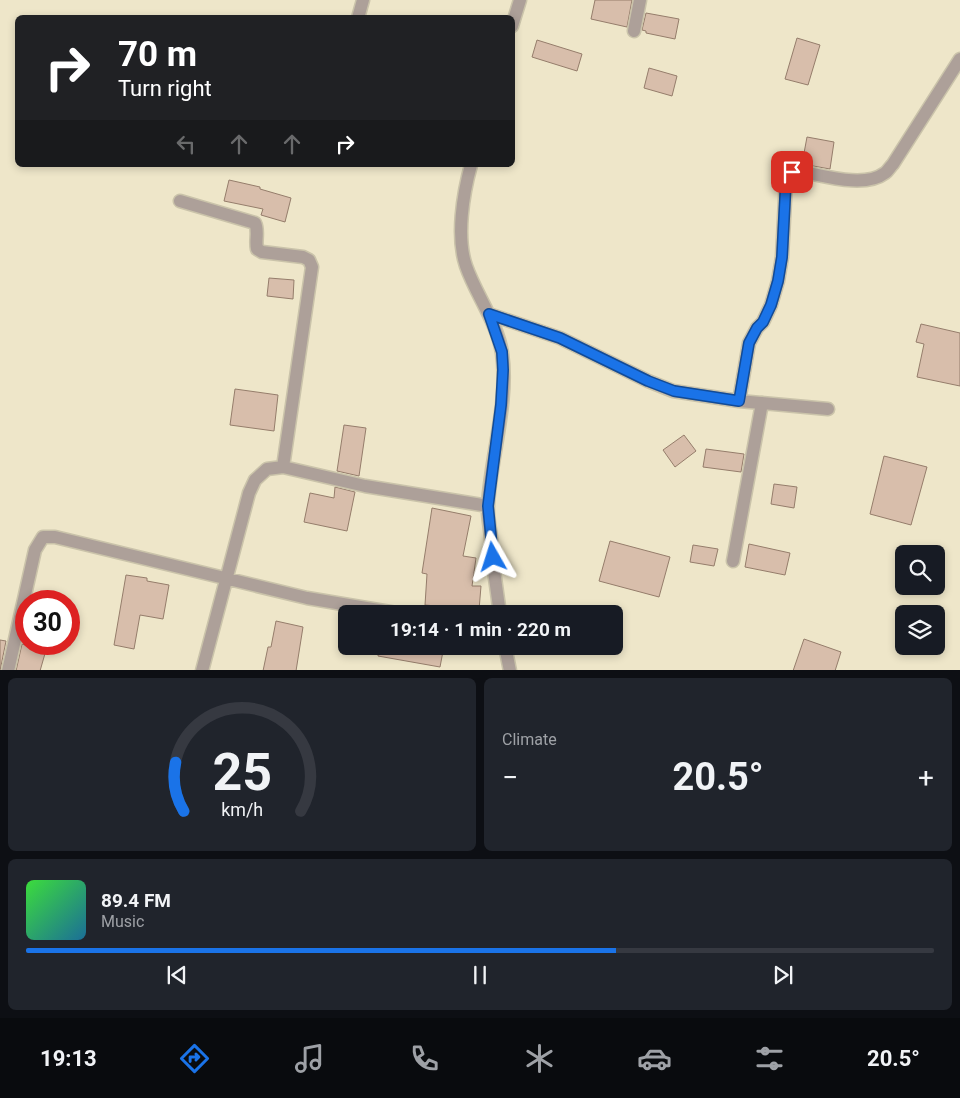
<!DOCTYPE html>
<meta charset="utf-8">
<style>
body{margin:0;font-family:Roboto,sans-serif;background:#20242c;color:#f1f3f6;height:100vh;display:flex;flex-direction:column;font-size:19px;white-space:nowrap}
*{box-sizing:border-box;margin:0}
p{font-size:16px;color:#9ea1a6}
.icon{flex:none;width:28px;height:28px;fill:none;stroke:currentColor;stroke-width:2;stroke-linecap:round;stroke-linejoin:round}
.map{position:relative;height:670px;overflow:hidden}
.panel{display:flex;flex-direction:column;gap:8px;padding:8px;background:#0d0f14;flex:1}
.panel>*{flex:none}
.banner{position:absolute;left:15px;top:15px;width:500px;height:152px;border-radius:8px;box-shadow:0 2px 8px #0003;background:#202124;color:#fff;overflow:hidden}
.tools{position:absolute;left:895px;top:545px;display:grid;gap:10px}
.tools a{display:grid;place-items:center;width:50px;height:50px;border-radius:8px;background:#171b24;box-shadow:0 2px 8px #0003;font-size:25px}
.speed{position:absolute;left:15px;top:590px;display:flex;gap:10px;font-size:25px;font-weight:700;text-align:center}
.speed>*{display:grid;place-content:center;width:65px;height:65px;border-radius:50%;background:#171b24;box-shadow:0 2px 8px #0003;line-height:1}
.speed .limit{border:8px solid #d22;background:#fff;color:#111}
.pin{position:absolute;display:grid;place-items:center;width:42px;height:42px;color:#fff;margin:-21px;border-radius:10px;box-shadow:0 2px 8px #0006}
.me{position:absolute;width:55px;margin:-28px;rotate:354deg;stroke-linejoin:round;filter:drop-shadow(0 0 4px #0008)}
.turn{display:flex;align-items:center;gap:18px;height:105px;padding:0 20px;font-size:22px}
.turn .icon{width:65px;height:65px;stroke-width:2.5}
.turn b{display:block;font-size:35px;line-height:42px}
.lanes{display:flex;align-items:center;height:48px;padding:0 20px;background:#0003;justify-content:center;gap:25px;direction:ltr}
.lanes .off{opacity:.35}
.big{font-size:38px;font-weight:700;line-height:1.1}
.panel .widget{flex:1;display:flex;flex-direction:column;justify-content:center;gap:8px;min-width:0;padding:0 18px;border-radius:8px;background:#20242c}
.panel .dial{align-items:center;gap:0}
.dial svg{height:130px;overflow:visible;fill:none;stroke:#363941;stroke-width:7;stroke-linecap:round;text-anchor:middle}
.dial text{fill:#f1f3f6;stroke:none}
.song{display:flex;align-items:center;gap:15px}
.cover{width:60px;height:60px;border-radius:8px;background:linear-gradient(135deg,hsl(120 70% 55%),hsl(200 70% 35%))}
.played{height:5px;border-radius:2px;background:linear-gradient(90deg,#1a73e8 65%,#363941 65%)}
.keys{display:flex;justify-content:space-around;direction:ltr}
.heat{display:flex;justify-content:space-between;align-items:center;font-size:28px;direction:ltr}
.panel .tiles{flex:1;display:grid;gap:8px;grid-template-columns:1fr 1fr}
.widget:last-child{grid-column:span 2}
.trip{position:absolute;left:338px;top:605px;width:285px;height:50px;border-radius:8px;background:#171b24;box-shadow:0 2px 8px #0003;font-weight:700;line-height:50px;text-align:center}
.menu{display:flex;height:80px;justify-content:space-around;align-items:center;background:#090b0e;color:#9ea1a6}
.menu .icon{width:35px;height:35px}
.menu .on{color:#1a73e8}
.menu b{font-size:22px;color:#f1f3f6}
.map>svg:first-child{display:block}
.building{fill:#d8beab;stroke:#957d6b}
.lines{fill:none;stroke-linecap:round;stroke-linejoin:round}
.street-casing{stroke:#cac3aa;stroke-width:15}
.street{stroke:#ada099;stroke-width:12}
.route-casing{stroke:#114b97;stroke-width:12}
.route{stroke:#1a73e8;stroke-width:9}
</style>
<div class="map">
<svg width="960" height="671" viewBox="0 0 960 671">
<rect width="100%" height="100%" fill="#eee6c9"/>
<path class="building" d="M 595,0 L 632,0 L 627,27 L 591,19 Z
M 646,13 L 679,19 L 675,39 L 646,33 L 646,31 L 642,30 Z
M 797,38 L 820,45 L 808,85 L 785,79 Z
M 537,40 L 582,54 L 577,71 L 532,57 Z
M 649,68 L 677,76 L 672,96 L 644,88 Z
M 807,137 L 834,142 L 830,169 L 802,164 Z
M 229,180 L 260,187 L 260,189 L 291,198 L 285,222 L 261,215 L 263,209 L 224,201 Z
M 269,278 L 294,280 L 293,299 L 267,296 Z
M 921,324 L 960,333 L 960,386 L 917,377 L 924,344 L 916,342 Z
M 235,389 L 278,395 L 274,431 L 230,425 Z
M 344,425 L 366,428 L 359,476 L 337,471 Z
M 684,435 L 696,451 L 675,467 L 663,450 Z
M 706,449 L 744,454 L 741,472 L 703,467 Z
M 884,456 L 927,467 L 911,525 L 870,514 Z
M 774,484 L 797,487 L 794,508 L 771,504 Z
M 335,487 L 355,492 L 347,531 L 304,522 L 310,493 L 334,498 Z
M 432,508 L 471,516 L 463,556 L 476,558 L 472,586 L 481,586 L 479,610 L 425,605 L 427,574 L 422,573 Z
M 610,541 L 670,557 L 659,597 L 599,581 Z
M 749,544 L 790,553 L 785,575 L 745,567 Z
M 693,545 L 718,549 L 714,566 L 690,562 Z
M 126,575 L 147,578 L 147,581 L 169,585 L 163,619 L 140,615 L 134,649 L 114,645 Z
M 276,621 L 303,627 L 296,671 L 263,671 L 268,647 L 271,647 Z
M 804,639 L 841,652 L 835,671 L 793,671 Z
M 0,640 L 6,641 L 0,671 Z
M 22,644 L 46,650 L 40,671 L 16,671 Z
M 379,646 L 444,646 L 440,667 L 378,656 Z"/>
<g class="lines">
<g class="street-casing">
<path id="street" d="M 358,18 L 363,0
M 512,26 L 520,0
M 634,31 L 640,0
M 471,165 C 463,194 456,237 466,266 C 476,295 497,322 502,353 C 509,401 491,456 488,504 C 487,515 490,527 491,538 C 493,564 496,589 500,614
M 180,201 L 255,223 C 259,231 255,240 257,249 L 262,252 L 303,257 L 309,260 L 312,267 L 283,467
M 489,314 L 560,338 L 648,381 L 673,391 L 739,401 L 828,409
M 739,401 L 749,343 L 757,328 L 763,322 L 771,305 L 778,281 L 782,257 L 786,180 C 789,174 791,172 798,171 C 822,175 864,189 885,173 C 888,171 890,167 893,164 L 960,59
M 733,561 L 762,403
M 505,646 L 510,671
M 8,671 L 35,550 L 43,537 L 55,537 L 307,598 L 402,614
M 202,671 L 249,493 L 255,480 L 267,469 L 283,467 L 365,486 L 488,506"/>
</g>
<use href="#street" class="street"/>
</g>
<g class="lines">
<g class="route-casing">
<path id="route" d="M 493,557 L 488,506 L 501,405 L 503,370 L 502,352 L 489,314 L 560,338 L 648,381 L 674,391 L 739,401 L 749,343 L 757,328 L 763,322 L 771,305 L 778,281 L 782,257 L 786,180 L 792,172"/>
</g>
<use href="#route" class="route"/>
</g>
</svg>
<div class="tools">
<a><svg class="icon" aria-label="search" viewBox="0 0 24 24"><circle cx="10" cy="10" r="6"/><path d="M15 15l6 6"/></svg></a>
<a><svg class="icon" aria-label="layers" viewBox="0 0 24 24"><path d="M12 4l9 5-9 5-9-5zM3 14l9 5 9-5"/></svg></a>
</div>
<div class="speed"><div class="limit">30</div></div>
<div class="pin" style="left:792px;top:172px;background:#d93025"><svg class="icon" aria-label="arrive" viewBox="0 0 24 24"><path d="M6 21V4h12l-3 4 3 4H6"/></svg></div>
<svg class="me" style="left:493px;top:557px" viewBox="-20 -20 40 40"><path d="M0-17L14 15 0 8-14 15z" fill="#1a73e8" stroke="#fff" stroke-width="4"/></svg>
<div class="trip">19:14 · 1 min · 220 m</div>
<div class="banner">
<div class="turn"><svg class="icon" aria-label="right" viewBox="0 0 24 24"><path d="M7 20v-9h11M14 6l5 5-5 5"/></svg><div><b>70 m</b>Turn right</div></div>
<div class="lanes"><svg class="icon off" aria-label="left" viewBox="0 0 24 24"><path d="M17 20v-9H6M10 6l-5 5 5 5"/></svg><svg class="icon off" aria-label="ahead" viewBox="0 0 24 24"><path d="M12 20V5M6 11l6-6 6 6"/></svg><svg class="icon off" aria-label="ahead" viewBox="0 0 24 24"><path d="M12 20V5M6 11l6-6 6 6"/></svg><svg class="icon" aria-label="right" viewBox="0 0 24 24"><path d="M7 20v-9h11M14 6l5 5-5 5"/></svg></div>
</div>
</div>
<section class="panel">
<div class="tiles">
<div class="widget dial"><svg viewBox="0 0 100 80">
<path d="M14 69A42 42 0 1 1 86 69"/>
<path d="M14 69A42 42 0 0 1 9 39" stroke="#1a73e8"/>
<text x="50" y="56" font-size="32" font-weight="700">25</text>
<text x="50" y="72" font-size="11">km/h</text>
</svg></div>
<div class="widget"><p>Climate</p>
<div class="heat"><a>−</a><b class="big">20.5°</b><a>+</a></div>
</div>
<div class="widget">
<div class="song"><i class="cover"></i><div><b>89.4 FM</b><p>Music</p></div></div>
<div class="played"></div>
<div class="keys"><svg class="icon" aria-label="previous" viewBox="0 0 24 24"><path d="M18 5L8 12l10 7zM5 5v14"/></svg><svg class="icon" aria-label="pause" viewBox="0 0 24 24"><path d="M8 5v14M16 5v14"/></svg><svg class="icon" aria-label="next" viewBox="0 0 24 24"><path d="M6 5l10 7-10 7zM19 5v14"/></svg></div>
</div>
</div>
</section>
<nav class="menu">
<b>19:13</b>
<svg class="icon on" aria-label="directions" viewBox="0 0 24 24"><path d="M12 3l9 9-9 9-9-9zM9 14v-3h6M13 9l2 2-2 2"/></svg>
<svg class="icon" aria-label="music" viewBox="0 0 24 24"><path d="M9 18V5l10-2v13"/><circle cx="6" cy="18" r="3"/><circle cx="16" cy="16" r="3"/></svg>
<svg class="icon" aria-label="phone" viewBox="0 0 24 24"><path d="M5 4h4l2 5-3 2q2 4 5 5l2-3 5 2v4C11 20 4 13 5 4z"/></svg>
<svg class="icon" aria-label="climate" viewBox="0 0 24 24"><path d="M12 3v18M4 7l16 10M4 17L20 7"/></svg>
<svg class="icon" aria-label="car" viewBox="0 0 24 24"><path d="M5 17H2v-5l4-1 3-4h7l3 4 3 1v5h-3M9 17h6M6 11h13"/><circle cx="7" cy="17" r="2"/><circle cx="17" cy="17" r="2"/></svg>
<svg class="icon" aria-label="filters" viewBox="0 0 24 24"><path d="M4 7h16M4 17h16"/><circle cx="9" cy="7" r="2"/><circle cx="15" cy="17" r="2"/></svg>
<b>20.5°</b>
</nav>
